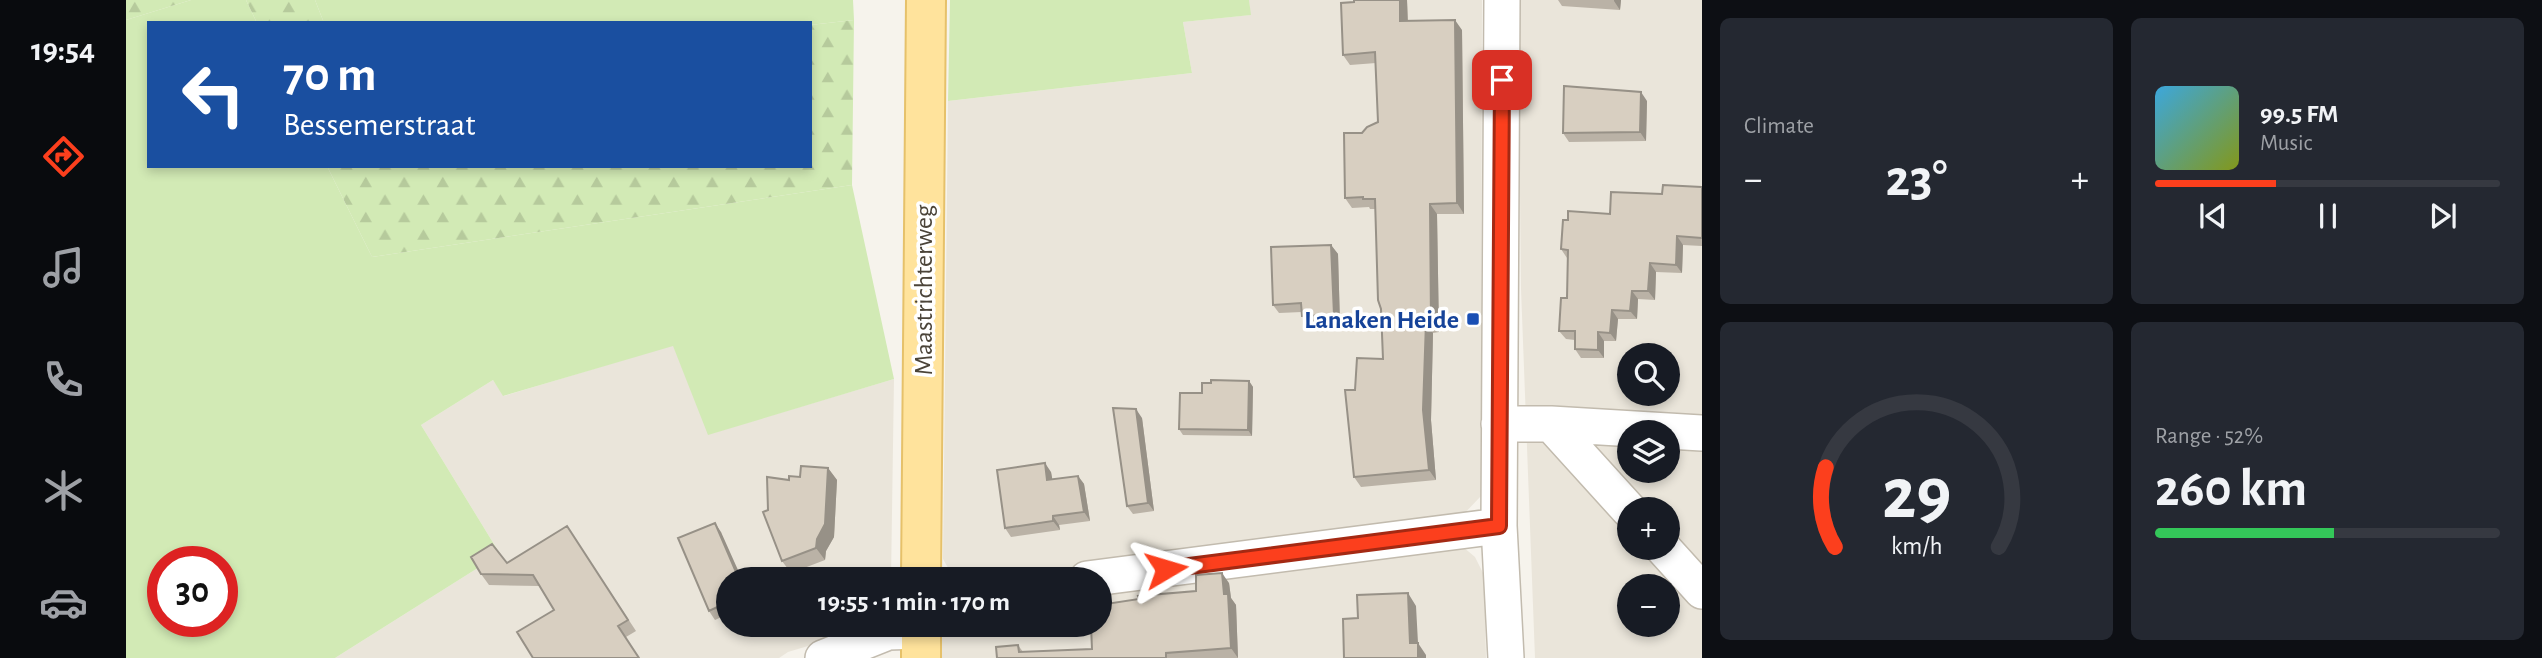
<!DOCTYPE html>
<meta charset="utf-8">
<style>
body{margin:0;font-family:"Alegreya Sans",sans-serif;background:#242831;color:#f1f3f6;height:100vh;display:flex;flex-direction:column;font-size:26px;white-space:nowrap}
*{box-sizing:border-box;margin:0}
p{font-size:23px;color:#9ea1a6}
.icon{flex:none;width:38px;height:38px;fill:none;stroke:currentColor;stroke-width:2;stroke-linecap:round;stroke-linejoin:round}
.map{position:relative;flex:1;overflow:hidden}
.panel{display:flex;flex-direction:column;gap:18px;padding:18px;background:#0d0f14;width:840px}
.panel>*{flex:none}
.hud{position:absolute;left:21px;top:21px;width:665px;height:147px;border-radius:0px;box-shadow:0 4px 10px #0003;background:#1a4fa0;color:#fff;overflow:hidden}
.tools{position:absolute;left:1491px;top:343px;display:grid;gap:14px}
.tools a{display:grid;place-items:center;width:63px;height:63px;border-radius:50%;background:#171b24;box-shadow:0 4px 10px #0003;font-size:35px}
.speed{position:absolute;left:21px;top:546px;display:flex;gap:14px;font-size:35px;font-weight:700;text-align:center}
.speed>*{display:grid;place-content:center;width:91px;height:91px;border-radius:50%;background:#171b24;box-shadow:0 4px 10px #0003;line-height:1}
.speed .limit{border:10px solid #d22;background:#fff;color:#111}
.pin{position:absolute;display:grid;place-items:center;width:60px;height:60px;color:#fff;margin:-30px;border-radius:14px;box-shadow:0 4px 10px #0006}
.me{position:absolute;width:77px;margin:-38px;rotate:83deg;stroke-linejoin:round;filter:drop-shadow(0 0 5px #0008)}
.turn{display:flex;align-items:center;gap:24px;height:147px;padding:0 21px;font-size:32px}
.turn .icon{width:91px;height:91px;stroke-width:2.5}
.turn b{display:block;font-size:49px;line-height:60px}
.big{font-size:52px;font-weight:700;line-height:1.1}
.panel .tile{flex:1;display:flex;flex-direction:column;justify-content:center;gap:10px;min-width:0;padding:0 24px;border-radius:10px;background:#242831}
.panel .dial{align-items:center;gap:0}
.dial svg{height:182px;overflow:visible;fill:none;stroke:#363941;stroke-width:7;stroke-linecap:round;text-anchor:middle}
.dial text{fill:#f1f3f6;stroke:none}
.song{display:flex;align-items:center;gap:21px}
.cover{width:84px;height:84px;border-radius:10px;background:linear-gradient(135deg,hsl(200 70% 55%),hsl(70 70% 35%))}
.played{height:7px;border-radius:4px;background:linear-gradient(90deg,#fc3f1d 35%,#363941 35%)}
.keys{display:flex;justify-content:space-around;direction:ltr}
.heat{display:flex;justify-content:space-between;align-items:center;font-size:38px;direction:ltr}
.charge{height:10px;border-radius:5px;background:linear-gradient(90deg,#34c759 52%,#363941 0)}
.panel .tiles{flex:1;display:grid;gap:18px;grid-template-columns:repeat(2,1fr)}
.trip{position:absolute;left:590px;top:567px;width:396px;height:70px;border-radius:35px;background:#171b24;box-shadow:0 4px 10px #0003;font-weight:700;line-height:70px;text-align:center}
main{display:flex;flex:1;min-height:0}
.tabs{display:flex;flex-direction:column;width:126px;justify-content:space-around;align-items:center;background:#090b0e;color:#9ea1a6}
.tabs .icon{width:49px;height:49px}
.tabs .on{color:#fc3f1d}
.tabs b{font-size:32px;color:#f1f3f6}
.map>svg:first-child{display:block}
.residential{fill:#eae5da;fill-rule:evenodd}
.green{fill:#d2eab5;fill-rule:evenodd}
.forest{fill:url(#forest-firs)}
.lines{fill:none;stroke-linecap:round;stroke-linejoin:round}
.minor-casing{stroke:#c2bbae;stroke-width:38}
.major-casing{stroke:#e6c16a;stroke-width:42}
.minor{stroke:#fff;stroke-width:35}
.major{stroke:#ffe39c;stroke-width:38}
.wall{fill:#bab2a6}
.shaded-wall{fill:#979187}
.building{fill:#d8cfc1;stroke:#979187;stroke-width:2}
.route-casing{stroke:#a42913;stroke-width:18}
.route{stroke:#fc3f1d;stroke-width:12}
.transit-dot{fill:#1a4fb4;stroke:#fff;stroke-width:2.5}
.labels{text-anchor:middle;stroke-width:7;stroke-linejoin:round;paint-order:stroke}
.street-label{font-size:26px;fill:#4b4439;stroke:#fff}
.transit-label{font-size:26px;font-weight:bold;fill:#164399;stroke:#fff;text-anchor:end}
</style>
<main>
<nav class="tabs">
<b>19:54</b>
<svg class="icon on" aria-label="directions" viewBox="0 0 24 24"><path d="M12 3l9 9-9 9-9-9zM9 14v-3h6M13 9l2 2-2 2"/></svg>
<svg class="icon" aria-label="music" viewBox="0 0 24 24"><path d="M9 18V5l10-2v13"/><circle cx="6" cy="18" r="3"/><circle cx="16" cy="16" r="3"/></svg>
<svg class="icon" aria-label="phone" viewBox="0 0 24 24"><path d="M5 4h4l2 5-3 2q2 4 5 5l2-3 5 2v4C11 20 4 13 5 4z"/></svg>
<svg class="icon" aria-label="climate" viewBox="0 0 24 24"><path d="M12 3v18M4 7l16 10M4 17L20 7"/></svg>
<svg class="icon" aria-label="car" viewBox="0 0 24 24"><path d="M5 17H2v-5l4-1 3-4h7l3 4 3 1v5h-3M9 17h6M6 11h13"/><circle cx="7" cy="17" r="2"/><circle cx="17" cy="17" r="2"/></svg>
</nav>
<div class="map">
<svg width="1576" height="658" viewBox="0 0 1576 658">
<defs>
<pattern id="forest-firs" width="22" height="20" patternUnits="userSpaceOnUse" patternTransform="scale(1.75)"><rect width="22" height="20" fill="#d2eab5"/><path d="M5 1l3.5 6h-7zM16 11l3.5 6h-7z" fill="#b6ca9c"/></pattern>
</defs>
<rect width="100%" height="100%" fill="#f6f3ec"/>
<path class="residential" d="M 1123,0 L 1356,0 L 1355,496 L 1334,518 L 1300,525 L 850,579 L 834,579 L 825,573 L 817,559 L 822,101 L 1066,73 L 1057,22 L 1124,15 Z
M 1392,0 L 1576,0 L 1576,658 L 1409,658 L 1395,289 ZM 1503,355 L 1542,355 L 1542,394 L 1503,394 ZM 1503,432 L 1542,432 L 1542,471 L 1503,471 ZM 1503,509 L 1542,509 L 1542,548 L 1503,548 ZM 1503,586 L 1542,586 L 1542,625 L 1503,625 Z
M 547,345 L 583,434 L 768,379 L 765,579 L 602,579 L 602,625 L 752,625 L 662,652 L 653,658 L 209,658 L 374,554 L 295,425 L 367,380 L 378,396 Z
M 1330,541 L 1349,557 L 1358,575 L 1360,658 L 813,658 L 813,642 L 825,625 L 973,625 L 973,589 Z"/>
<path class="green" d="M 65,0 L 120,0 L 131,23 L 23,23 L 23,166 L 201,166 L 246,257 L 726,185 L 768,379 L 582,435 L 547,346 L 377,396 L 367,380 L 295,425 L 374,554 L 209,658 L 0,658 L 0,20 ZM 37,562 L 96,562 L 96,621 L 37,621 Z
M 189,0 L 727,0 L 728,20 L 684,25 L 684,23 L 198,23 Z
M 824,0 L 1123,0 L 1125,15 L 1057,22 L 1066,73 L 822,101 Z"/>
<path class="forest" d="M 0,0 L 65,0 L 0,20 Z
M 120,0 L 189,0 L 198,23 L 131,23 Z
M 728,20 L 726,185 L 246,257 L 201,166 L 684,166 L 684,25 Z"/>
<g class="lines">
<g class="minor-casing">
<path id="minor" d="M 1376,0 L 1373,526 L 1380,658
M 1373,424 L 1425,424 L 1576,433
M 1425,424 L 1503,510
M 1537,548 L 1576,591
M 961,579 L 1373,526
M 697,658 L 762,632 L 795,631"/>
</g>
<g class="major-casing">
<path id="major" d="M 795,579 L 800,0
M 795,658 L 795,625"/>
</g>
<use href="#minor" class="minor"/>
<use href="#major" class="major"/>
</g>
<path class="wall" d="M 1281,0 L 1282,21 L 1336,30 L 1338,214 L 1311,214 L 1313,332 L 1307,333 L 1305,420 L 1310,480 L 1235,487 L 1228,477 L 1229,390 L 1257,359 L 1249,209 L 1244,209 L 1243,207 L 1226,208 L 1219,198 L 1236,133 L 1252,122 L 1250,63 L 1224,65 L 1217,55 Z
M 1432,0 L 1495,0 L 1494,10 L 1436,6 Z
M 1521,101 L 1520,141 L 1443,142 L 1437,133 Z
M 1576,187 L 1576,246 L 1557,245 L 1556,273 L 1530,272 L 1529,300 L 1512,299 L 1511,319 L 1492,319 L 1490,341 L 1478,341 L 1478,358 L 1455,358 L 1449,349 L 1449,340 L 1440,339 L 1433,331 L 1441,298 L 1441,258 L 1435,249 L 1442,220 L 1484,214 L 1536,194 Z
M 1205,245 L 1212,254 L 1214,324 L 1182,325 L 1176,316 L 1176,312 L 1153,313 L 1147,305 Z
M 1123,381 L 1127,387 L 1126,436 L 1057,435 L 1053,429 L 1076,393 L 1085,383 Z
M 1016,418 L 1028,511 L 1007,514 L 1001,506 Z
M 702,468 L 711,480 L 708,537 L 700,551 L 699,560 L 665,573 L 656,561 L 642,510 L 663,480 Z
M 925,472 L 926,479 L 952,476 L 958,484 L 964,521 L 933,525 L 934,530 L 885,537 L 879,528 Z
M 441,526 L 510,631 L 500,637 L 428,610 L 413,586 L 363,585 L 355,574 L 381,563 Z
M 595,532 L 602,579 L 602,614 L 589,620 L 583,611 Z
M 1103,583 L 1105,598 L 1110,605 L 1112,658 L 871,658 L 892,645 L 897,652 L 966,649 L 1070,591 Z"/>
<path class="shaded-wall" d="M 1274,0 L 1281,0 L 1282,31 L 1274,21 Z
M 1488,0 L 1495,0 L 1494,10 L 1488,1 Z
M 1329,20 L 1336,30 L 1338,214 L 1331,203 Z
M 1515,92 L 1521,101 L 1520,141 L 1514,132 Z
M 1304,204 L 1311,214 L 1313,332 L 1305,322 Z
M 1551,236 L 1557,245 L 1556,273 L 1550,265 Z
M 1205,245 L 1212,254 L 1214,324 L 1208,315 Z
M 1524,263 L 1530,272 L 1529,300 L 1522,291 Z
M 1506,291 L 1512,299 L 1511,319 L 1504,311 Z
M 1486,310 L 1492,319 L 1490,341 L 1484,333 Z
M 1300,322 L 1307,333 L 1305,420 L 1310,480 L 1303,470 L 1297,410 Z
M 1472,332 L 1478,341 L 1478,358 L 1472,350 Z
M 1123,381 L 1127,387 L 1126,436 L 1122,430 Z
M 1010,409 L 1016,418 L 1028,511 L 1022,503 Z
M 919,463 L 925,472 L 928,488 L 921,480 Z
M 702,468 L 711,480 L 708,537 L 700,551 L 699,560 L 690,548 Z
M 952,476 L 958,484 L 964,521 L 958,512 Z
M 927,516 L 933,525 L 934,530 L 927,521 Z
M 589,523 L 595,532 L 616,579 L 613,579 Z
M 1096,573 L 1103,583 L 1105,598 L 1110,605 L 1112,658 L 1105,648 Z
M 1282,593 L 1290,606 L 1292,643 L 1300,655 L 1300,658 L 1292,658 L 1284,643 Z"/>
<path class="building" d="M 1228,0 L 1274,0 L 1274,21 L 1329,20 L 1331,203 L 1304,204 L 1305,322 L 1300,322 L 1297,410 L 1303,470 L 1228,477 L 1219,390 L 1229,390 L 1231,358 L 1257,359 L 1255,309 L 1252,300 L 1249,199 L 1237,199 L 1237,197 L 1219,198 L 1218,133 L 1236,133 L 1241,127 L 1252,122 L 1249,52 L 1217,55 L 1215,3 L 1228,2 Z
M 1438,86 L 1515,92 L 1514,132 L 1437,133 Z
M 1537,185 L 1576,187 L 1576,238 L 1551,236 L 1550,265 L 1524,263 L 1522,291 L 1506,291 L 1504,311 L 1486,310 L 1484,333 L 1472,332 L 1472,350 L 1449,349 L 1449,331 L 1433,331 L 1435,298 L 1441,298 L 1442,250 L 1435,249 L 1437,220 L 1442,220 L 1442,211 L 1484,214 L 1485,192 L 1536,194 Z
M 1205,245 L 1208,315 L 1176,316 L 1175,303 L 1147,305 L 1145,247 Z
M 1085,380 L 1123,381 L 1122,430 L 1053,429 L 1054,393 L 1076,393 L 1076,383 L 1085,383 Z
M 987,408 L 1010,409 L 1022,503 L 1001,506 Z
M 919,463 L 921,480 L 952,476 L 958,512 L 927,516 L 927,521 L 879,528 L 871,470 Z
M 675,466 L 702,468 L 699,524 L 691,539 L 690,548 L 656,561 L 637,512 L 642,510 L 641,477 L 663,480 L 663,476 L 674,477 Z
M 589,523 L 613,579 L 602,579 L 602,602 L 583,611 L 552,538 Z
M 441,526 L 502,620 L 492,626 L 513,658 L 407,658 L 391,632 L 428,610 L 407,575 L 355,574 L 345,557 L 366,544 L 381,563 Z
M 1096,573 L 1098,594 L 1102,594 L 1105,648 L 1040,653 L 1040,658 L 871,658 L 870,647 L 892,645 L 893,652 L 966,649 L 965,625 L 973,625 L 973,605 L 1013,599 L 1012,596 L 1070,591 L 1070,575 Z
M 1282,593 L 1284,643 L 1292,643 L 1292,658 L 1218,658 L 1217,619 L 1232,618 L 1231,595 Z"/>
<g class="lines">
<g class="route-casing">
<path id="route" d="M 1040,569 L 1373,526 L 1376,80"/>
</g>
<use href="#route" class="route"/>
</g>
<rect class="transit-dot" x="1340" y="312" width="14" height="14" rx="3.5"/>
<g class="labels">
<g class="street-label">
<text transform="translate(797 290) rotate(-90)" y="9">Maastrichterweg</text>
</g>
<g class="transit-label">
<text x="1333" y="328">Lanaken Heide</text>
</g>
</g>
</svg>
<div class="tools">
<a><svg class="icon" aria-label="search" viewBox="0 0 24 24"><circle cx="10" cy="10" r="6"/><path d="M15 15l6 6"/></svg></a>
<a><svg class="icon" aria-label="layers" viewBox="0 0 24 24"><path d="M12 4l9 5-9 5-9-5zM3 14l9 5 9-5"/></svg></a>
<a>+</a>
<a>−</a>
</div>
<div class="speed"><div class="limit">30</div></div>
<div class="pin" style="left:1376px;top:80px;background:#d93025"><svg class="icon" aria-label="arrive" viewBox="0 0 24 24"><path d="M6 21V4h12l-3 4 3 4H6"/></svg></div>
<svg class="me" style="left:1040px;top:569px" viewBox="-20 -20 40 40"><path d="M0-17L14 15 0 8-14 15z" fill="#fc3f1d" stroke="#fff" stroke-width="4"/></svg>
<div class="trip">19:55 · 1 min · 170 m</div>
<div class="hud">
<div class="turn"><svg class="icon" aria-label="left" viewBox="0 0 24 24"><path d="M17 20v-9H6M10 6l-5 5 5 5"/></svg><div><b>70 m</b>Bessemerstraat</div></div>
</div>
</div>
<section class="panel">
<div class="tiles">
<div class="tile"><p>Climate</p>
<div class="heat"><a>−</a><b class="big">23°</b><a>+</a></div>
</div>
<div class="tile">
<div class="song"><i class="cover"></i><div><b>99.5 FM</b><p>Music</p></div></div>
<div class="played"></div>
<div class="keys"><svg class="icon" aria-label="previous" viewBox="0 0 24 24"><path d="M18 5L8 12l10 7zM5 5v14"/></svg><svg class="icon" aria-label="pause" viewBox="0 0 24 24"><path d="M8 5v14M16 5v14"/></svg><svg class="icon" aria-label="next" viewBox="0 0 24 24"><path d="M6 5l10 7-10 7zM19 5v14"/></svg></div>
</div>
<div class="tile dial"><svg viewBox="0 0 100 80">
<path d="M14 69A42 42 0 1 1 86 69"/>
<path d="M14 69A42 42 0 0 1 10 34" stroke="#fc3f1d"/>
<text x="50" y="56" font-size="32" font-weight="700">29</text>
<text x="50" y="72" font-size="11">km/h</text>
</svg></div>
<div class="tile"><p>Range · 52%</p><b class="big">260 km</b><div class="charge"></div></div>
</div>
</section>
</main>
